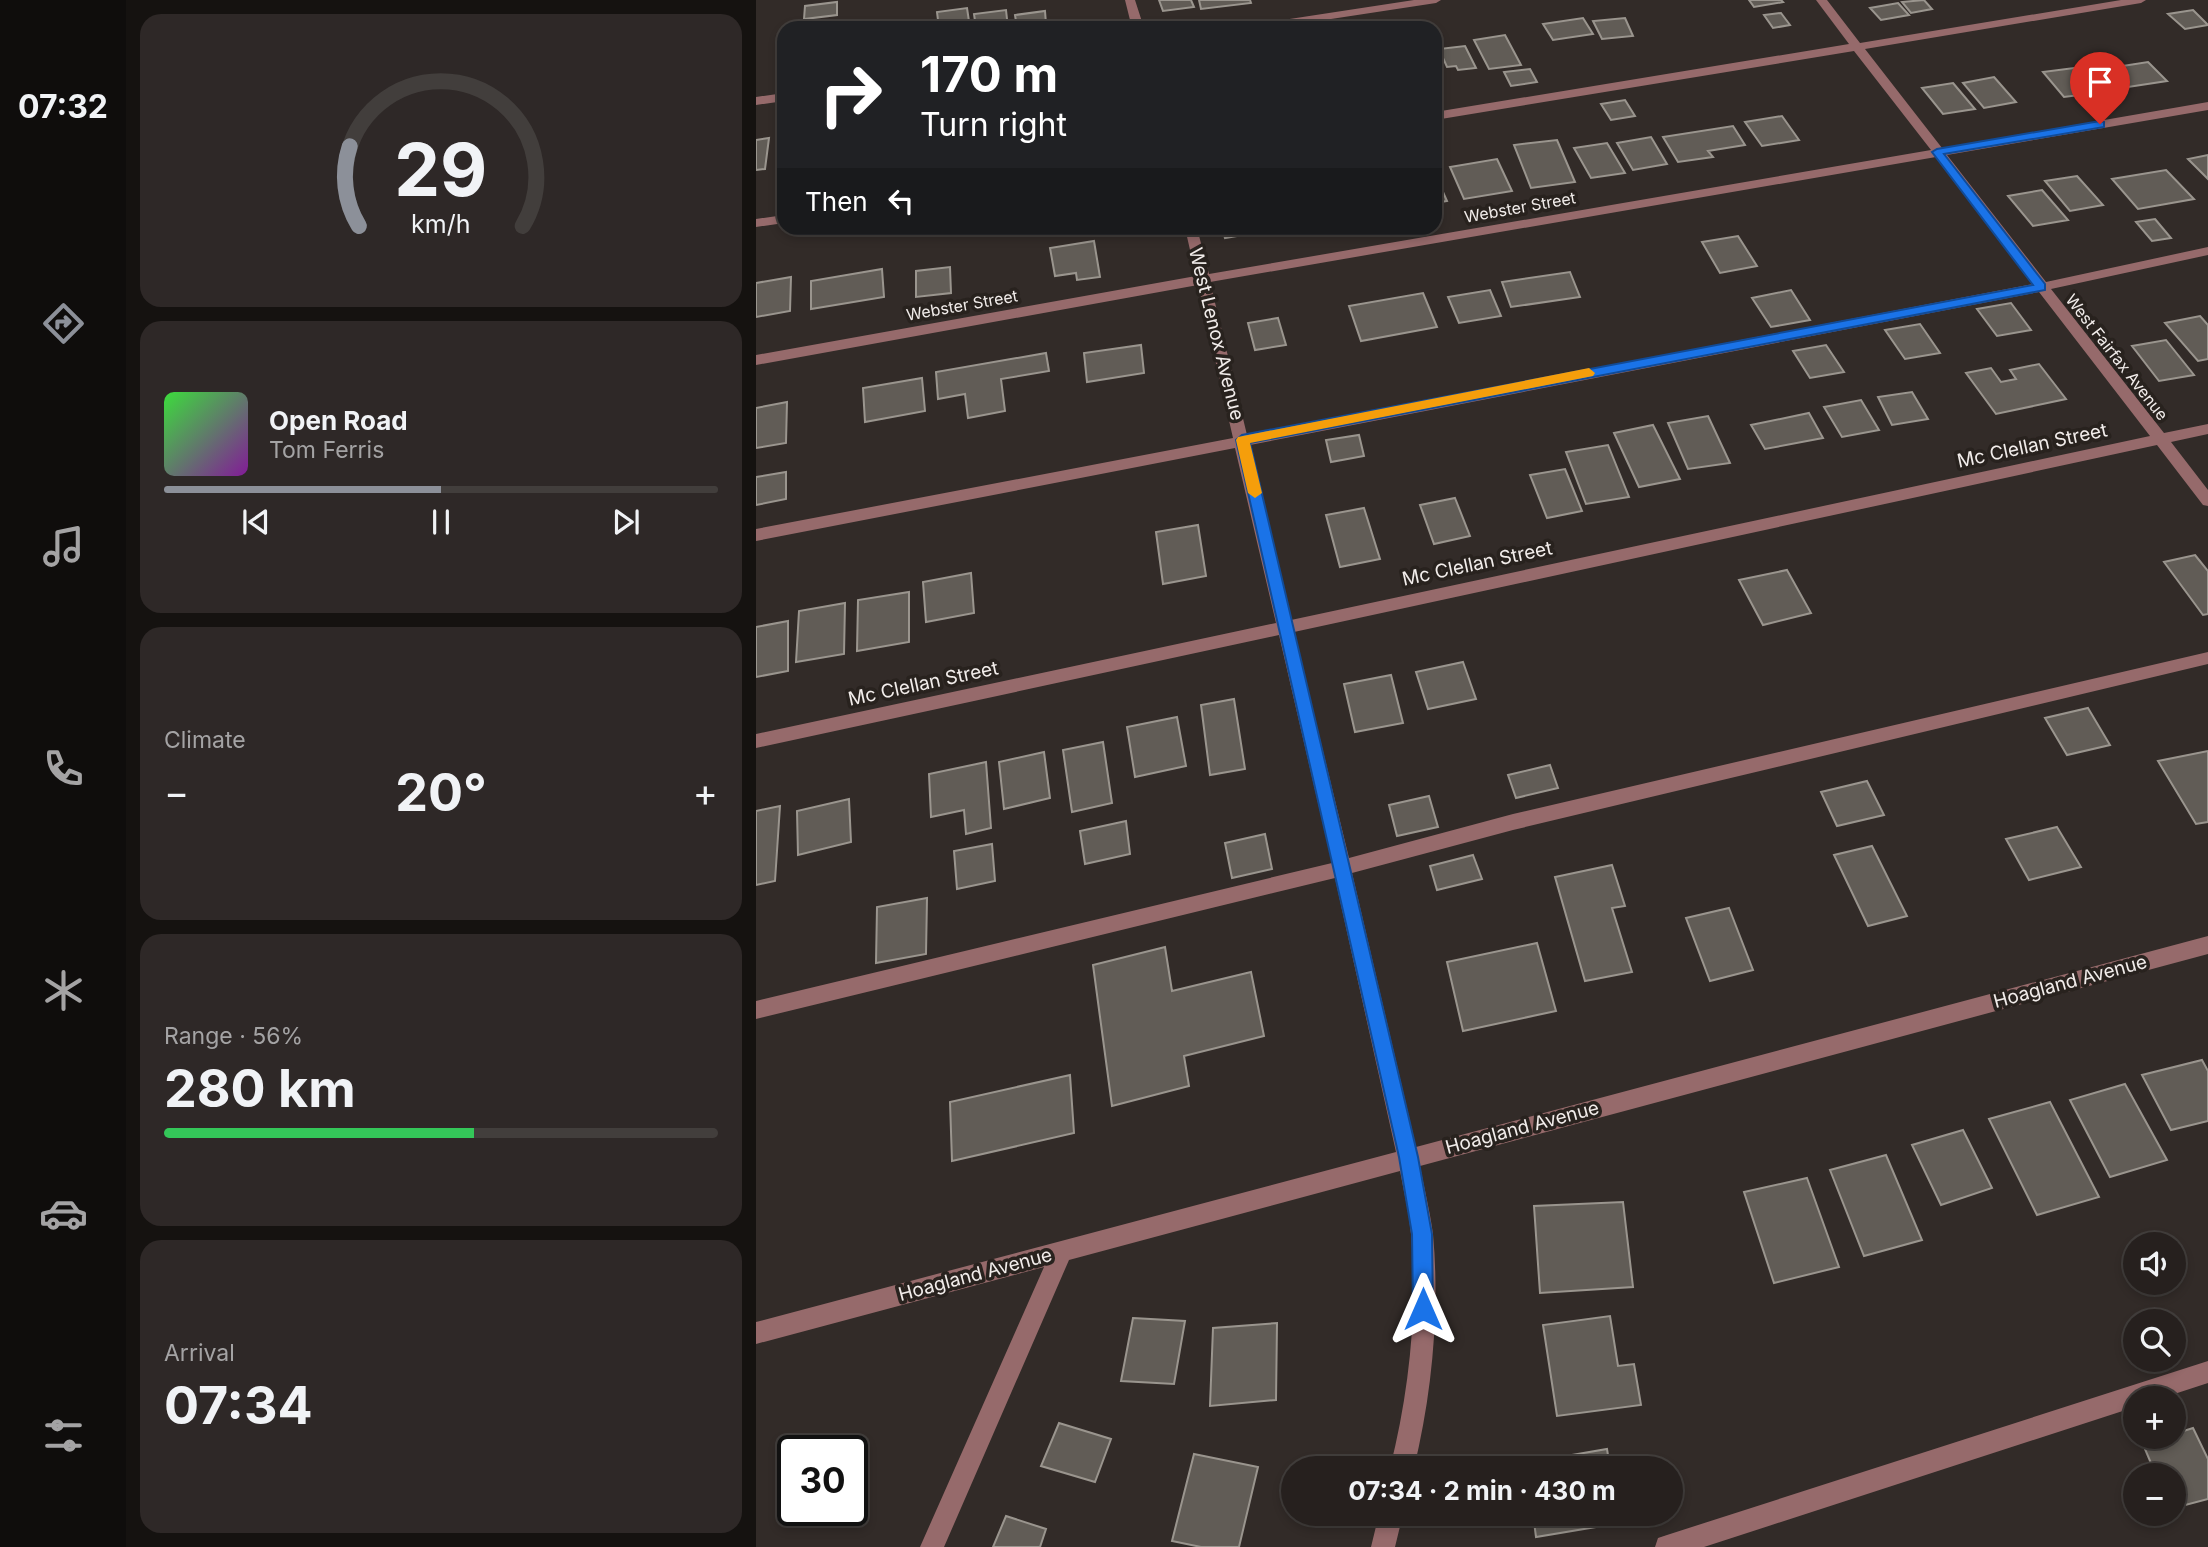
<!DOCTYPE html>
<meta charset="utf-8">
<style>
body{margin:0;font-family:Inter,sans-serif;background:#2e2827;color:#f1f3f6;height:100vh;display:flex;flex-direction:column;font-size:26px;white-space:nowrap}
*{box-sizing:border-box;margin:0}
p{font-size:23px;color:#a4a3a4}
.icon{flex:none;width:38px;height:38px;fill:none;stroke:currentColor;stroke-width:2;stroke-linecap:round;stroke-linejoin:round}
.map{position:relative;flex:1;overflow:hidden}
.panel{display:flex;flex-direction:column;gap:14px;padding:14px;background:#151210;width:630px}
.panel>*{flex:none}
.top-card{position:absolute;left:21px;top:21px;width:665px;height:214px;border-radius:21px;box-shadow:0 4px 10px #0003,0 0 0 2px #423e3c;background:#202124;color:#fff;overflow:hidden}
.tools{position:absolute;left:1367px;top:1232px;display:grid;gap:14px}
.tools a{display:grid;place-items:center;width:63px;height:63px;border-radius:50%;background:#26201e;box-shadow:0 4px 10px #0003,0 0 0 2px #423e3c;font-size:35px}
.speed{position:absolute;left:21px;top:1435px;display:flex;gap:14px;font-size:35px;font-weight:700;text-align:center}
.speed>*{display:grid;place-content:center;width:91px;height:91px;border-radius:50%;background:#26201e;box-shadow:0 4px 10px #0003,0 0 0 2px #423e3c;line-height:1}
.speed .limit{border:4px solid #111;border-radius:10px;background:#fff;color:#111}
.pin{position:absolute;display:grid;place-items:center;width:60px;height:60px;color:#fff;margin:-72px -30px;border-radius:50% 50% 50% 0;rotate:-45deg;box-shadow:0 0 7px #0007}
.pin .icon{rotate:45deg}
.me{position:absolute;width:77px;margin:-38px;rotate:0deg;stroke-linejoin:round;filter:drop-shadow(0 0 5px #0008)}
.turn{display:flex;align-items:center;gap:24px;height:147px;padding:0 28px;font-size:32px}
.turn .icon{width:91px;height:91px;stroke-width:2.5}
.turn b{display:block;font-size:49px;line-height:60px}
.then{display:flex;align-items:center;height:66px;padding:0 28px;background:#0003;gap:14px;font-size:26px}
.big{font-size:52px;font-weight:700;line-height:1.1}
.panel .widget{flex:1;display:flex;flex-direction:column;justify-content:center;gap:10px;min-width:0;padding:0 24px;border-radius:21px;background:#2e2827}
.panel .dial{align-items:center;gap:0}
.dial svg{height:182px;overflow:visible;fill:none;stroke:#423e3c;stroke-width:7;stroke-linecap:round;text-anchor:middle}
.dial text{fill:#f1f3f6;stroke:none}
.song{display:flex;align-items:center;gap:21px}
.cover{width:84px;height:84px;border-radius:10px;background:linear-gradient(135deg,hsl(120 70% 55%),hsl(290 70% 35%))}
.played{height:7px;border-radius:4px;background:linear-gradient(90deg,#8c9099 50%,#423e3c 50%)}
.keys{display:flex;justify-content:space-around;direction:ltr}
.heat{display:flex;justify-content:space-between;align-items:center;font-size:38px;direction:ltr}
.charge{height:10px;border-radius:5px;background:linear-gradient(90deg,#34c759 56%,#423e3c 0)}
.trip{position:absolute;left:525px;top:1456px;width:402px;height:70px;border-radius:35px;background:#26201e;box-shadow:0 4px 10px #0003,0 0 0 2px #423e3c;font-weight:700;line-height:70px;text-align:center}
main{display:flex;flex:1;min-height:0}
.menu{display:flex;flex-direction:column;width:126px;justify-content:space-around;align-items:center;background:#0f0d0c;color:#a4a3a4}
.menu .icon{width:49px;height:49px}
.menu .active{color:#8c9099}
.menu b{font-size:32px;color:#f1f3f6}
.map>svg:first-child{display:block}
.building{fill:#615c56;stroke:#9a958e;stroke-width:2}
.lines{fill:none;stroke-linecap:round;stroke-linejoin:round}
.minor{fill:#966a6b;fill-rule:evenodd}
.route{fill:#1a73e8;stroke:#114b97;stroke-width:2}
.slow{fill:#f59e0b}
.labels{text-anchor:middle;stroke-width:7;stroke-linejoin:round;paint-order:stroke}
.far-street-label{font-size:16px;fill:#f2edeb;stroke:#28221e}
.street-label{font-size:19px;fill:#f2edeb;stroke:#28221e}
</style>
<main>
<nav class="menu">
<b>07:32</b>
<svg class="icon active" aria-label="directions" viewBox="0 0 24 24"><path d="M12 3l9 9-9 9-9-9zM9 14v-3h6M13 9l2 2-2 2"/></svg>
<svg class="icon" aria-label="music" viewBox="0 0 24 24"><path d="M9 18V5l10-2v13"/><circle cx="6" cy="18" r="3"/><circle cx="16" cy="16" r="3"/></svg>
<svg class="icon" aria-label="phone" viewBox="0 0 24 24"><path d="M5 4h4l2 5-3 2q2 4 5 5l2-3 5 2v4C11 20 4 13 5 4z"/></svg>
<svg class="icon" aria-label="climate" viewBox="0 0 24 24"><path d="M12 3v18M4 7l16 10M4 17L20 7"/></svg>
<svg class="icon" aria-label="car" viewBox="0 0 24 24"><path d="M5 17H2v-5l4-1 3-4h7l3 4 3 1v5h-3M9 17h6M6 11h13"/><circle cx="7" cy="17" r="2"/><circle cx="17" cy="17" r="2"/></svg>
<svg class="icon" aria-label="filters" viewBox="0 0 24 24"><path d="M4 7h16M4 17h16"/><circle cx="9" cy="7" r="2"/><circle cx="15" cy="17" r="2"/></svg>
</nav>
<section class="panel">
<div class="widget dial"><svg viewBox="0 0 100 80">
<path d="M14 69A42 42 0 1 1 86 69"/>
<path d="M14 69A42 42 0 0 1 10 34" stroke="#8c9099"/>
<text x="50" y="56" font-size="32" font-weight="700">29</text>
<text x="50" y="72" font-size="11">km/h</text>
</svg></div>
<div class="widget">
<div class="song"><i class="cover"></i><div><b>Open Road</b><p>Tom Ferris</p></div></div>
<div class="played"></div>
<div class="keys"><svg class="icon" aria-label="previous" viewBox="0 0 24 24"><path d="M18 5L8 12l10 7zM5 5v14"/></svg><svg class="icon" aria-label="pause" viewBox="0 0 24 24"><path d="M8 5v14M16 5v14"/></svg><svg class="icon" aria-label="next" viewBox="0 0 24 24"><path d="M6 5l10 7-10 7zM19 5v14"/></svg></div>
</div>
<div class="widget"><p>Climate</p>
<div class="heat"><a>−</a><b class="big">20°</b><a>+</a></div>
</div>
<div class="widget"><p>Range · 56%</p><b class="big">280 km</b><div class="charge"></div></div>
<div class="widget"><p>Arrival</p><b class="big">07:34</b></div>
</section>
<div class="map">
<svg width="1452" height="1547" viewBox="0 0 1452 1547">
<rect width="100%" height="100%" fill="#322b28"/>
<path class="building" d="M 403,0 L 435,0 L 438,7 L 407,11 Z
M 443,0 L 494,0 L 495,3 L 445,9 Z
M 993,0 L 1025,0 L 1027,2 L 998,7 Z
M 1168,0 L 1176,9 L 1155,13 L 1146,2 Z
M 81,2 L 81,15 L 48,19 L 49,6 Z
M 1142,3 L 1153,15 L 1125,20 L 1114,8 Z
M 211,8 L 214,28 L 183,28 L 181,12 Z
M 250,10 L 252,28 L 220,28 L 218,14 Z
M 1437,10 L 1452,25 L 1429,29 L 1412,14 Z
M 289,11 L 290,24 L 261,28 L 259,15 Z
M 1025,13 L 1034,25 L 1017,28 L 1008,15 Z
M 827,18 L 837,34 L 797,40 L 787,24 Z
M 869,18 L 877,36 L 846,39 L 837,21 Z
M 749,35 L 765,65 L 733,69 L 718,40 Z
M 709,46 L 720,68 L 702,70 L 700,66 L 691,67 L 683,49 Z
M 1392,62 L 1411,81 L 1359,89 L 1341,70 Z
M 1318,68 L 1339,93 L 1308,97 L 1287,72 Z
M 774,69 L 781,82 L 755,86 L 748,72 Z
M 1238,77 L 1260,102 L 1228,108 L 1207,83 Z
M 1197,83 L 1219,109 L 1187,114 L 1166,88 Z
M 869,100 L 879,116 L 855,120 L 845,104 Z
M 1026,116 L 1043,140 L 1006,146 L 989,122 Z
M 977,126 L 989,145 L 952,151 L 957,157 L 922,162 L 907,137 Z
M 895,137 L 911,164 L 877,170 L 861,143 Z
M 13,138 L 9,169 L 0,170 L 0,140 Z
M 801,140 L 819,182 L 775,188 L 758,145 Z
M 851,143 L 869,173 L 835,178 L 818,148 Z
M 1452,155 L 1452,179 L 1432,159 Z
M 741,159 L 756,191 L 708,199 L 694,167 Z
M 1410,170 L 1438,199 L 1382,209 L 1356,179 Z
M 679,174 L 691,201 L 679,203 Z
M 1321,176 L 1347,205 L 1314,211 L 1289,181 Z
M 1286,190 L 1312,220 L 1277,226 L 1252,196 Z
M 1399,219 L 1415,238 L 1396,241 L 1380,222 Z
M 466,228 L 503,228 L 504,232 L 469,238 Z
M 982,236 L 1001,266 L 964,273 L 946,242 Z
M 338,241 L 344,277 L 321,280 L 320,273 L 299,276 L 294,248 Z
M 194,267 L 195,293 L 160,297 L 160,271 Z
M 126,269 L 128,297 L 55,309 L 55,281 Z
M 814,272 L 824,297 L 755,307 L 746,282 Z
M 35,277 L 34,311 L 0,317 L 0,283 Z
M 734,290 L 745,316 L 703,323 L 692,297 Z
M 1035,290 L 1054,320 L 1015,327 L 996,298 Z
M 667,293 L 681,327 L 605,341 L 593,306 Z
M 1255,303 L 1275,330 L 1241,336 L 1221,309 Z
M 1444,316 L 1452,325 L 1452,359 L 1442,361 L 1409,323 Z
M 522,318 L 530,345 L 499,350 L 492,323 Z
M 1164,324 L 1184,353 L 1149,359 L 1129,330 Z
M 1410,340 L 1438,375 L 1403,381 L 1376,346 Z
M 385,345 L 388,373 L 331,382 L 328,353 Z
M 1070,345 L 1088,372 L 1054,378 L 1037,351 Z
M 290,353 L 293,371 L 245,379 L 249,411 L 212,418 L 209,394 L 182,399 L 180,372 Z
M 1283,364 L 1310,399 L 1240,414 L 1210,373 L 1235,368 L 1245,382 L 1260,379 L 1254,370 Z
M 166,378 L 169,411 L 109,422 L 107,388 Z
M 1156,392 L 1172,419 L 1136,425 L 1122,397 Z
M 1105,400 L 1123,430 L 1086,437 L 1068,407 Z
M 31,402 L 30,443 L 0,448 L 0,408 Z
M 1053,413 L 1067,438 L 1009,449 L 995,425 Z
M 952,416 L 974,463 L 932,469 L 912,423 Z
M 897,425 L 924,479 L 883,487 L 858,433 Z
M 603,435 L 608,456 L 575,462 L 570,440 Z
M 852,445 L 873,497 L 830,504 L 810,452 Z
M 809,469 L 826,511 L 791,518 L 774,475 Z
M 30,472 L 30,499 L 0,505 L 0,477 Z
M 699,498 L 714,536 L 678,544 L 664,505 Z
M 608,508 L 624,559 L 584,567 L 570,515 Z
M 442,525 L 450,576 L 407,584 L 400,532 Z
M 1439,555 L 1452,571 L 1452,614 L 1447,615 L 1408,562 Z
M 1031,570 L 1055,613 L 1007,625 L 983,580 Z
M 215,573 L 218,613 L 170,622 L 167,582 Z
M 153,592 L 153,642 L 101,651 L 102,600 Z
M 89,603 L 88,654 L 40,662 L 43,611 Z
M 32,621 L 32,671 L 0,677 L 0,627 Z
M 707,662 L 720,699 L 672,709 L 660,672 Z
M 635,675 L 647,723 L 599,732 L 588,684 Z
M 478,699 L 489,769 L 454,775 L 445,705 Z
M 1332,708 L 1354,745 L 1311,755 L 1289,718 Z
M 421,717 L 430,766 L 379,777 L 371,727 Z
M 347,742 L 356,803 L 316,812 L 307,750 Z
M 1452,751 L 1452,822 L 1440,824 L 1402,761 Z
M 288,752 L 294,798 L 248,809 L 243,762 Z
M 230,762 L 235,828 L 210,834 L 208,810 L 175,817 L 173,774 Z
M 794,765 L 802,788 L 760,798 L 752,775 Z
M 1111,781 L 1128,815 L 1081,826 L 1065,792 Z
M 673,796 L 682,827 L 641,836 L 633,805 Z
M 93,799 L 95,842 L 42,855 L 41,811 Z
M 24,806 L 19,881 L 0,885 L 0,811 Z
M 370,821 L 374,854 L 329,864 L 324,831 Z
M 1301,827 L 1325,867 L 1273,880 L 1250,839 Z
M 509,834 L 516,869 L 476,878 L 469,843 Z
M 236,844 L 239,881 L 201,889 L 198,851 Z
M 1116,846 L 1151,916 L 1112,926 L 1078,855 Z
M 717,855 L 726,879 L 681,890 L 674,866 Z
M 856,865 L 869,906 L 856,908 L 876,972 L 829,981 L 799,877 Z
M 171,898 L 170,954 L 120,963 L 121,907 Z
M 973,908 L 997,970 L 954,981 L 930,918 Z
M 781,943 L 800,1011 L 707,1031 L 691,962 Z
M 409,947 L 416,991 L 495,972 L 508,1036 L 428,1056 L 433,1086 L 356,1106 L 337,965 Z
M 1446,1060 L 1452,1071 L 1452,1121 L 1415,1130 L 1386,1075 Z
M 314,1075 L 318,1133 L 196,1161 L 194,1102 Z
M 1369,1084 L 1411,1160 L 1354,1177 L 1314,1100 Z
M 1294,1102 L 1343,1197 L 1281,1215 L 1233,1119 Z
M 1207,1130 L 1236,1188 L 1185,1205 L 1156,1145 Z
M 1130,1155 L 1166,1240 L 1108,1256 L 1074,1170 Z
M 1051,1178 L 1083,1267 L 1018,1283 L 988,1192 Z
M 867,1202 L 877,1287 L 784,1293 L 778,1206 Z
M 854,1316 L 862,1366 L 878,1364 L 885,1405 L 801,1416 L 787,1325 Z
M 377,1318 L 429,1321 L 418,1384 L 365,1381 Z
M 521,1323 L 520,1400 L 454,1406 L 457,1328 Z
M 303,1423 L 355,1439 L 339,1482 L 285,1466 Z
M 1437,1428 L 1452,1459 L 1452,1499 L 1418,1508 L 1418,1475 L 1400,1475 L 1386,1442 L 1418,1437 L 1418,1434 Z
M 851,1449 L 854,1468 L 770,1468 L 769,1463 Z
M 438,1454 L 502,1467 L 483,1547 L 445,1547 L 416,1541 Z
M 777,1514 L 862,1514 L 864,1523 L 780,1537 Z
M 250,1516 L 290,1529 L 284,1547 L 237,1547 Z"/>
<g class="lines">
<path class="minor" d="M 369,0 L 379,0 L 388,28 L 376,28 Z
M 658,0 L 685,0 L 680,3 L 516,28 L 488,28 L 494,25 Z
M 1060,0 L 1071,0 L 1104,43 L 1365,0 L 1390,0 L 1385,3 L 1109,49 L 1186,148 L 1452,102 L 1452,110 L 1191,155 L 1290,282 L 1452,247 L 1452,255 L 1295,289 L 1408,433 L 1452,424 L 1452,434 L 1415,442 L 1452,490 L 1452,506 L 1447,505 L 1401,445 L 538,632 L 593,858 L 757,814 L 1452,652 L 1452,664 L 757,830 L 596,873 L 660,1147 L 1452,936 L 1452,954 L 664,1166 C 668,1188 674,1211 677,1234 C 684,1311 676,1394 658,1468 L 634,1468 C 653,1393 662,1311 655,1234 C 653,1213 648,1192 644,1171 L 313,1260 L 188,1547 L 164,1547 L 288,1267 L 0,1344 L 0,1322 L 640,1152 L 579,878 L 0,1019 L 0,1001 L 576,863 L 523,635 L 0,748 L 0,734 L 520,623 L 479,448 L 0,541 L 0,529 L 477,438 L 442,285 L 0,365 L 0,355 L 440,276 L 429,228 L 441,228 L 453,274 L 1175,150 L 1098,51 L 679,120 L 679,112 L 1093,44 ZM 1180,157 L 1277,284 L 491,435 L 454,282 ZM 1283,292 L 1394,436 L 535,620 L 494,445 Z
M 28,93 L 28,101 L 0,105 L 0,97 Z
M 28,215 L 28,223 L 0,227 L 0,219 Z
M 1452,1361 L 1452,1383 L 1406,1398 L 1379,1398 L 1379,1407 L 948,1547 L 899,1547 L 902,1538 L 911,1535 Z
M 623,1514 L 647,1514 L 639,1547 L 615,1547 Z"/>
</g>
<path class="route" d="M 1344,121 L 1348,122 L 1348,127 L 1188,154 L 1289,284 L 1289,290 L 494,443 L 662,1157 L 676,1234 L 677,1309 L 674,1316 L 667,1319 L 660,1316 L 657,1309 L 656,1234 L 643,1157 L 480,440 L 486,435 L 1277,285 L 1176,152 L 1181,149 Z"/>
<path class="slow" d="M 833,368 L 839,373 L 837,376 L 494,443 L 506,493 L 499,498 L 492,493 L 480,440 L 482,437 Z"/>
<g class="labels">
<g class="far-street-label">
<text transform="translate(764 207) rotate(-10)" y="6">Webster Street</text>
<text transform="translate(206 305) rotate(-10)" y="6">Webster Street</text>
<text transform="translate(1361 357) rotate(52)" y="6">West Fairfax Avenue</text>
</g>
<g class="street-label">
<text transform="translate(461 334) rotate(76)" y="7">West Lenox Avenue</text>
<text transform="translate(1276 445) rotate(-12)" y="7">Mc Clellan Street</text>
<text transform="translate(721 563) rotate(-12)" y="7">Mc Clellan Street</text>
<text transform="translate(167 683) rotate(-12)" y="7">Mc Clellan Street</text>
<text transform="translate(1314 981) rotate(-15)" y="7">Hoagland Avenue</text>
<text transform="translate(766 1127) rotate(-15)" y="7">Hoagland Avenue</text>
<text transform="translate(219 1274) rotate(-15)" y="7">Hoagland Avenue</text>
</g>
</g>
</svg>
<div class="tools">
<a><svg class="icon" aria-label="sound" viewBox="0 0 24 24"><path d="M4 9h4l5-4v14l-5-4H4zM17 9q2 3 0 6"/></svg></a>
<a><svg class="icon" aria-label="search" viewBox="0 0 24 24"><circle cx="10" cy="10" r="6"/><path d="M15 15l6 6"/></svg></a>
<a>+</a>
<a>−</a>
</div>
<div class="speed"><div class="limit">30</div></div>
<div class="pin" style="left:1344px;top:124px;background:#d93025"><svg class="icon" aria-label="arrive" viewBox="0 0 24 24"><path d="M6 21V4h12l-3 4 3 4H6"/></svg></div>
<svg class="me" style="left:667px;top:1309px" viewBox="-20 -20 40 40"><path d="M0-17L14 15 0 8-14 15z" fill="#1a73e8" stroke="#fff" stroke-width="4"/></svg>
<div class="trip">07:34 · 2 min · 430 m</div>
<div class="top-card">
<div class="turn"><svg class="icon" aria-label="right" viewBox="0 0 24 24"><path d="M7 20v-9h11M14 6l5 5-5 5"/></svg><div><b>170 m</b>Turn right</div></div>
<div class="then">Then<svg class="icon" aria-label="left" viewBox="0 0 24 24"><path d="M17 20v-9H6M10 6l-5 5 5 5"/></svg></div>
</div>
</div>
</main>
